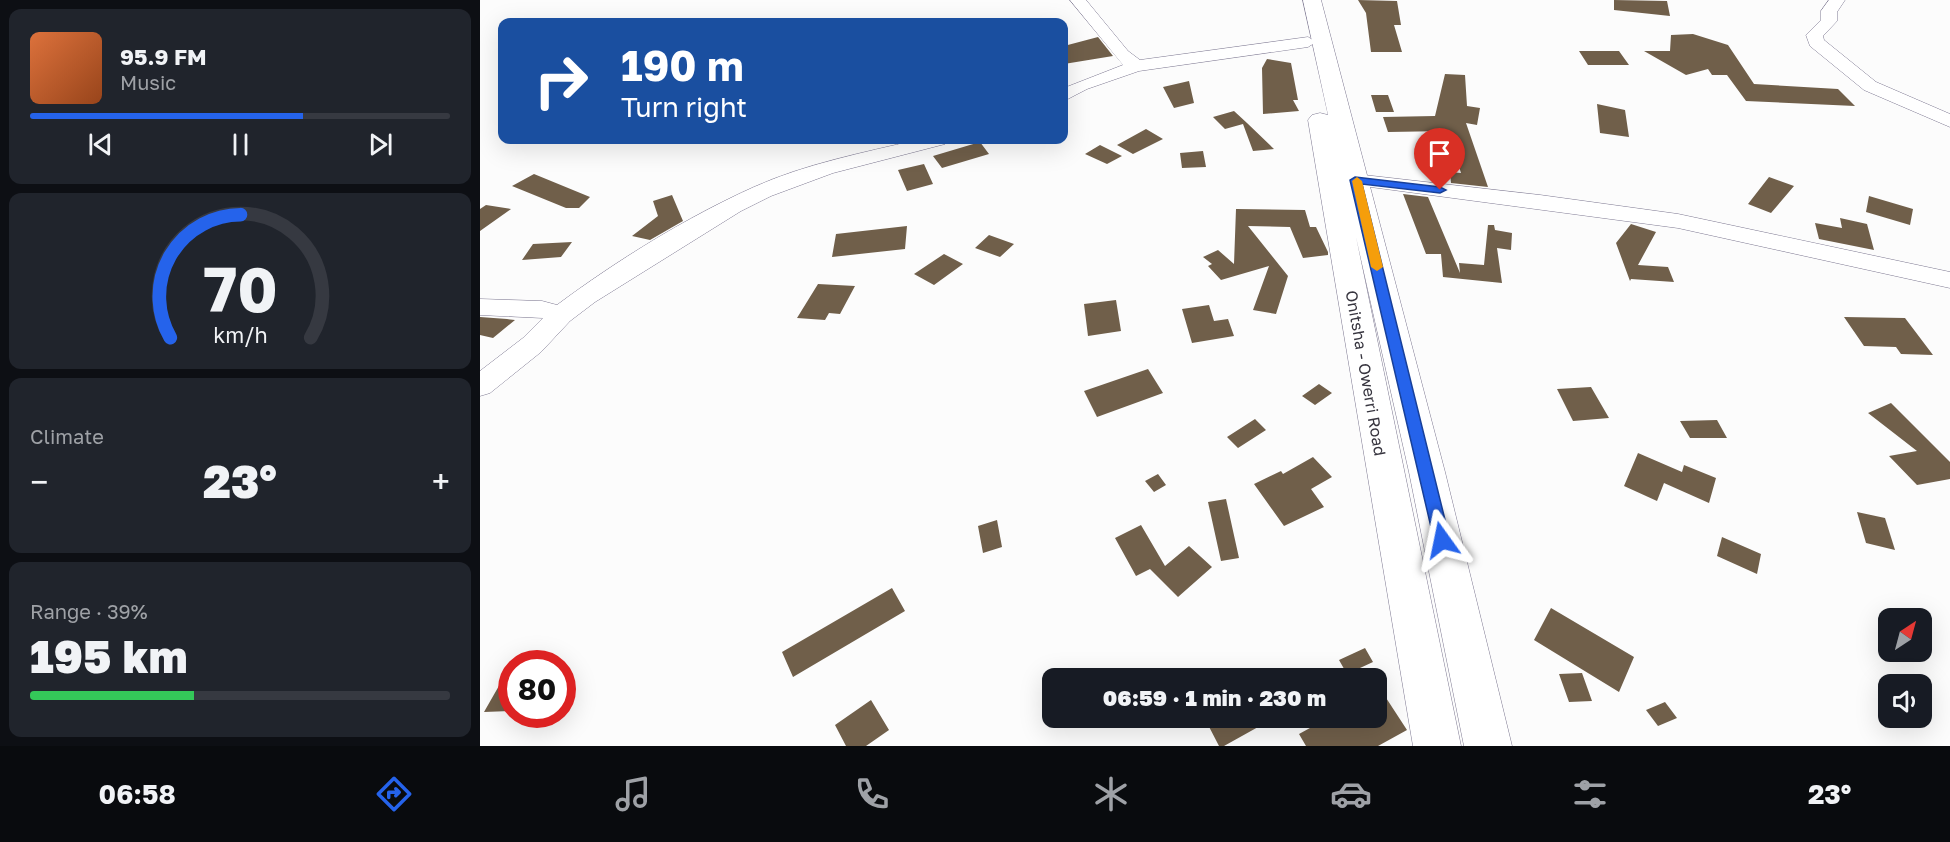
<!DOCTYPE html>
<meta charset="utf-8">
<style>
body{margin:0;font-family:"Golos Text",sans-serif;background:#20242c;color:#f1f3f6;height:100vh;display:flex;flex-direction:column;font-size:22px;white-space:nowrap}
*{box-sizing:border-box;margin:0}
p{font-size:20px;color:#9ea1a6}
.icon{flex:none;width:33px;height:33px;fill:none;stroke:currentColor;stroke-width:2;stroke-linecap:round;stroke-linejoin:round}
.map{position:relative;flex:1;overflow:hidden}
.sheet{display:flex;flex-direction:column;gap:9px;padding:9px;background:#0d0f14;width:480px}
.sheet>*{flex:none}
.banner{position:absolute;left:18px;top:18px;width:570px;height:126px;border-radius:12px;box-shadow:0 6px 24px #0002;background:#1a4fa0;color:#fff;overflow:hidden}
.needle{width:39px;rotate:36deg}
.buttons{position:absolute;left:1398px;top:608px;display:grid;gap:12px}
.buttons a{display:grid;place-items:center;width:54px;height:54px;border-radius:12px;background:#171b24;box-shadow:0 6px 24px #0002;font-size:30px}
.speed{position:absolute;left:18px;top:650px;display:flex;gap:12px;font-size:30px;font-weight:700;text-align:center}
.speed>*{display:grid;place-content:center;width:78px;height:78px;border-radius:50%;background:#171b24;box-shadow:0 6px 24px #0002;line-height:1}
.speed .limit{border:9px solid #d22;background:#fff;color:#111}
.pin{position:absolute;display:grid;place-items:center;width:51px;height:51px;color:#fff;margin:-62px -26px;border-radius:50% 50% 50% 0;rotate:-45deg;box-shadow:0 0 6px #0007}
.pin .icon{rotate:45deg}
.me{position:absolute;width:66px;margin:-33px;rotate:348deg;stroke-linejoin:round;filter:drop-shadow(0 0 4px #0008)}
.turn{display:flex;align-items:center;gap:21px;height:126px;padding:0 24px;font-size:27px}
.turn .icon{width:78px;height:78px;stroke-width:2.5}
.turn b{display:block;font-size:42px;line-height:51px}
.big{font-size:45px;font-weight:800;line-height:1.1}
.sheet .widget{flex:1;display:flex;flex-direction:column;justify-content:center;gap:9px;min-width:0;padding:0 21px;border-radius:12px;background:#20242c}
.sheet .dial{align-items:center;gap:0}
.dial svg{height:156px;overflow:visible;fill:none;stroke:#363941;stroke-width:7;stroke-linecap:round;text-anchor:middle}
.dial text{fill:#f1f3f6;stroke:none}
.song{display:flex;align-items:center;gap:18px}
.cover{width:72px;height:72px;border-radius:9px;background:linear-gradient(135deg,hsl(20 70% 55%),hsl(20 70% 35%))}
.played{height:6px;border-radius:3px;background:linear-gradient(90deg,#2563eb 65%,#363941 65%)}
.keys{display:flex;justify-content:space-around;direction:ltr}
.heat{display:flex;justify-content:space-between;align-items:center;font-size:33px;direction:ltr}
.charge{height:9px;border-radius:4px;background:linear-gradient(90deg,#34c759 39%,#363941 0)}
.trip{position:absolute;left:562px;top:668px;width:345px;height:60px;border-radius:12px;background:#171b24;box-shadow:0 6px 24px #0002;font-weight:800;line-height:60px;text-align:center}
.menu{display:flex;height:96px;justify-content:space-around;align-items:center;background:#090b0e;color:#9ea1a6}
.menu .icon{width:42px;height:42px}
.menu .on{color:#2563eb}
.menu b{font-size:27px;color:#f1f3f6}
main{display:flex;flex:1;min-height:0}
.map>svg:first-child{display:block}
.building{fill:#705f4a}
.lines{fill:none;stroke-linecap:round;stroke-linejoin:round}
.minor-casing{stroke:#7d7891;stroke-width:1}
.highway-casing{stroke:#7d7891;stroke-width:1}
.minor{fill:#fff;fill-rule:evenodd}
.highway{fill:#fff;fill-rule:evenodd}
.route{fill:#2563eb;stroke:#184099;stroke-width:1.5}
.slow{fill:#f59e0b}
.labels{text-anchor:middle;stroke-width:6;stroke-linejoin:round;paint-order:stroke}
.street-label{font-size:16px;fill:#37353f;stroke:#fff}
</style>
<main>
<section class="sheet">
<div class="widget">
<div class="song"><i class="cover"></i><div><b>95.9 FM</b><p>Music</p></div></div>
<div class="played"></div>
<div class="keys"><svg class="icon" aria-label="previous" viewBox="0 0 24 24"><path d="M18 5L8 12l10 7zM5 5v14"/></svg><svg class="icon" aria-label="pause" viewBox="0 0 24 24"><path d="M8 5v14M16 5v14"/></svg><svg class="icon" aria-label="next" viewBox="0 0 24 24"><path d="M6 5l10 7-10 7zM19 5v14"/></svg></div>
</div>
<div class="widget dial"><svg viewBox="0 0 100 80">
<path d="M14 69A42 42 0 1 1 86 69"/>
<path d="M14 69A42 42 0 0 1 50 6" stroke="#2563eb"/>
<text x="50" y="56" font-size="32" font-weight="700">70</text>
<text x="50" y="72" font-size="11">km/h</text>
</svg></div>
<div class="widget"><p>Climate</p>
<div class="heat"><a>−</a><b class="big">23°</b><a>+</a></div>
</div>
<div class="widget"><p>Range · 39%</p><b class="big">195 km</b><div class="charge"></div></div>
</section>
<div class="map">
<svg width="1470" height="746" viewBox="0 0 1470 746">
<rect width="100%" height="100%" fill="#fcfcfc"/>
<path class="building" d="M 878,0 L 917,1 L 921,25 L 914,25 L 922,52 L 891,52 L 886,13 Z
M 1134,0 L 1187,1 L 1190,16 L 1134,10 Z
M 1213,34 L 1248,45 L 1274,84 L 1358,89 L 1375,106 L 1266,101 L 1247,75 L 1232,75 L 1228,69 L 1206,75 L 1164,51 L 1190,51 L 1191,35 Z
M 618,37 L 633,56 L 584,64 L 584,46 Z
M 1099,51 L 1139,51 L 1149,65 L 1108,65 Z
M 787,59 L 811,63 L 818,100 L 813,100 L 819,111 L 783,114 L 782,68 Z
M 965,74 L 985,75 L 987,106 L 1000,108 L 997,125 L 986,123 L 1008,187 L 971,183 L 970,172 L 981,173 L 968,131 L 908,132 L 903,117 L 955,116 Z
M 709,81 L 714,103 L 694,108 L 683,87 Z
M 891,95 L 908,95 L 914,112 L 896,112 Z
M 1117,104 L 1145,110 L 1149,137 L 1120,133 Z
M 754,111 L 767,123 L 794,149 L 773,151 L 763,124 L 745,129 L 733,117 Z
M 666,129 L 683,139 L 653,154 L 637,145 Z
M 500,142 L 509,154 L 462,168 L 453,156 Z
M 620,145 L 642,156 L 627,164 L 605,154 Z
M 723,151 L 726,167 L 702,168 L 700,153 Z
M 444,164 L 453,184 L 427,191 L 418,170 Z
M 54,174 L 110,197 L 99,208 L 86,208 L 32,186 Z
M 1289,177 L 1314,186 L 1291,213 L 1268,204 Z
M 923,194 L 948,197 L 980,273 L 979,263 L 1004,265 L 1008,225 L 1014,225 L 1015,230 L 1032,233 L 1031,250 L 1017,248 L 1022,283 L 963,277 L 961,254 L 946,254 Z
M 192,195 L 203,221 L 170,240 L 152,236 L 178,216 L 173,201 Z
M 1389,196 L 1433,209 L 1430,225 L 1386,212 Z
M 6,205 L 31,209 L 0,231 L 0,209 Z
M 756,209 L 825,210 L 830,227 L 836,227 L 848,252 L 848,255 L 823,258 L 810,227 L 768,226 L 808,276 L 796,314 L 773,310 L 789,266 L 741,280 L 728,266 L 732,264 L 723,257 L 738,250 L 754,264 Z
M 1360,218 L 1387,224 L 1394,250 L 1339,239 L 1335,223 L 1362,228 Z
M 1151,224 L 1176,232 L 1158,265 L 1188,267 L 1194,282 L 1151,279 L 1150,281 L 1136,243 Z
M 427,226 L 425,249 L 352,257 L 356,234 Z
M 509,235 L 534,244 L 520,257 L 495,248 Z
M 92,242 L 81,257 L 42,260 L 53,244 Z
M 464,254 L 483,264 L 454,285 L 434,274 Z
M 338,284 L 375,286 L 360,314 L 349,313 L 345,320 L 317,318 Z
M 636,300 L 641,331 L 608,336 L 604,304 Z
M 729,305 L 734,321 L 748,319 L 754,336 L 712,343 L 702,309 Z
M 0,317 L 27,319 L 35,320 L 13,338 L 0,335 Z
M 1364,317 L 1425,318 L 1453,355 L 1421,354 L 1416,347 L 1384,346 Z
M 668,369 L 683,393 L 617,417 L 604,391 Z
M 839,384 L 852,393 L 835,405 L 822,396 Z
M 1111,387 L 1129,418 L 1093,421 L 1077,389 Z
M 1411,403 L 1470,462 L 1470,479 L 1437,485 L 1409,456 L 1437,451 L 1388,413 Z
M 775,419 L 786,430 L 758,448 L 747,437 Z
M 1237,420 L 1247,438 L 1210,438 L 1200,421 Z
M 1158,453 L 1202,472 L 1204,465 L 1236,478 L 1229,503 L 1184,483 L 1177,501 L 1144,486 Z
M 833,457 L 852,477 L 831,489 L 844,507 L 804,526 L 774,484 L 801,471 L 803,474 Z
M 678,474 L 686,485 L 674,492 L 665,481 Z
M 746,499 L 759,558 L 741,561 L 728,502 Z
M 1377,512 L 1405,518 L 1415,550 L 1386,543 Z
M 517,520 L 522,547 L 503,553 L 498,526 Z
M 661,525 L 685,566 L 709,546 L 732,567 L 698,597 L 670,569 L 656,576 L 635,538 Z
M 1242,537 L 1281,554 L 1277,574 L 1237,556 Z
M 412,588 L 425,611 L 313,677 L 302,652 Z
M 1071,608 L 1154,657 L 1139,692 L 1054,640 Z
M 885,648 L 893,662 L 867,674 L 859,660 Z
M 32,663 L 32,711 L 4,712 Z
M 1102,673 L 1112,701 L 1089,702 L 1079,674 Z
M 897,684 L 927,730 L 898,746 L 826,746 L 819,734 L 850,717 L 897,717 Z
M 391,700 L 409,730 L 386,746 L 366,746 L 355,725 Z
M 1185,702 L 1197,718 L 1178,726 L 1166,710 Z
M 724,717 L 796,717 L 744,746 L 739,746 Z"/>
<g class="lines">
<g class="minor-casing">
<path id="minor" d="M 590,0 L 606,0 L 648,51 L 660,60 L 828,37 L 836,42 L 828,47 L 659,71 L 607,89 L 584,101 L 584,88 L 643,65 Z
M 1349,0 L 1365,0 L 1357,12 L 1357,21 L 1343,36 L 1344,40 L 1396,82 L 1470,114 L 1470,127 L 1384,90 L 1330,46 L 1326,35 L 1341,20 L 1341,11 Z
M 437,140 L 468,140 L 465,144 L 353,173 L 291,196 L 261,211 L 115,302 L 90,321 L 61,352 L 10,393 L 0,396 L 0,371 L 43,338 L 63,318 L 0,315 L 0,299 L 62,301 L 77,305 C 136,261 207,217 274,187 C 325,164 382,153 437,140 Z
M 875,174 L 1060,195 L 1198,214 L 1470,272 L 1470,288 L 1198,228 L 868,184 L 864,180 L 868,176 Z"/>
</g>
<g class="highway-casing">
<path id="highway" d="M 823,0 L 841,0 L 965,472 L 1032,746 L 984,746 L 929,472 L 876,237 L 981,746 L 933,746 L 828,120 L 832,115 L 840,113 L 848,115 Z"/>
</g>
<use href="#minor" class="minor"/>
<use href="#highway" class="highway"/>
</g>
<path class="route" d="M 875,177 L 960,187 L 966,190 L 960,193 L 882,184 L 970,540 L 968,545 L 956,545 L 954,540 L 870,180 Z"/>
<path class="slow" d="M 877,177 L 882,181 L 903,267 L 897,271 L 891,267 L 872,181 Z"/>
<g class="labels">
<g class="street-label">
<text transform="translate(886 373) rotate(80)" y="6">Onitsha - Owerri Road</text>
</g>
</g>
</svg>
<div class="buttons">
<a><svg class="needle" viewBox="-14 -14 28 28"><path d="M0-13l5 13h-10z" fill="#e53935"/><path d="M0 13l5-13h-10z" fill="#9ea1a6"/></svg></a>
<a><svg class="icon" aria-label="sound" viewBox="0 0 24 24"><path d="M4 9h4l5-4v14l-5-4H4zM17 9q2 3 0 6"/></svg></a>
</div>
<div class="speed"><div class="limit">80</div></div>
<div class="pin" style="left:960px;top:190px;background:#d93025"><svg class="icon" aria-label="arrive" viewBox="0 0 24 24"><path d="M6 21V4h12l-3 4 3 4H6"/></svg></div>
<svg class="me" style="left:962px;top:540px" viewBox="-20 -20 40 40"><path d="M0-17L14 15 0 8-14 15z" fill="#2563eb" stroke="#fff" stroke-width="4"/></svg>
<div class="trip">06:59 · 1 min · 230 m</div>
<div class="banner">
<div class="turn"><svg class="icon" aria-label="right" viewBox="0 0 24 24"><path d="M7 20v-9h11M14 6l5 5-5 5"/></svg><div><b>190 m</b>Turn right</div></div>
</div>
</div>
</main>
<nav class="menu">
<b>06:58</b>
<svg class="icon on" aria-label="directions" viewBox="0 0 24 24"><path d="M12 3l9 9-9 9-9-9zM9 14v-3h6M13 9l2 2-2 2"/></svg>
<svg class="icon" aria-label="music" viewBox="0 0 24 24"><path d="M9 18V5l10-2v13"/><circle cx="6" cy="18" r="3"/><circle cx="16" cy="16" r="3"/></svg>
<svg class="icon" aria-label="phone" viewBox="0 0 24 24"><path d="M5 4h4l2 5-3 2q2 4 5 5l2-3 5 2v4C11 20 4 13 5 4z"/></svg>
<svg class="icon" aria-label="climate" viewBox="0 0 24 24"><path d="M12 3v18M4 7l16 10M4 17L20 7"/></svg>
<svg class="icon" aria-label="car" viewBox="0 0 24 24"><path d="M5 17H2v-5l4-1 3-4h7l3 4 3 1v5h-3M9 17h6M6 11h13"/><circle cx="7" cy="17" r="2"/><circle cx="17" cy="17" r="2"/></svg>
<svg class="icon" aria-label="filters" viewBox="0 0 24 24"><path d="M4 7h16M4 17h16"/><circle cx="9" cy="7" r="2"/><circle cx="15" cy="17" r="2"/></svg>
<b>23°</b>
</nav>
